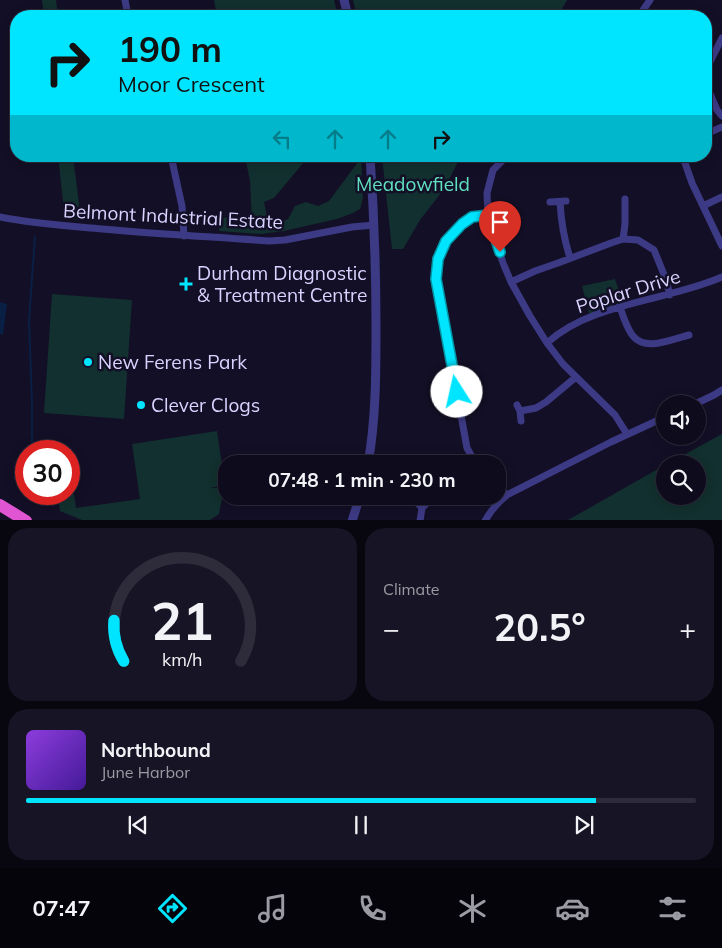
<!DOCTYPE html>
<meta charset="utf-8">
<style>
body{margin:0;font-family:Mulish,sans-serif;background:#171425;color:#f1f3f6;height:100vh;display:flex;flex-direction:column;font-size:19px;white-space:nowrap}
*{box-sizing:border-box;margin:0}
p{font-size:16px;color:#9b9ba3}
.icon{flex:none;width:28px;height:28px;fill:none;stroke:currentColor;stroke-width:2;stroke-linecap:round;stroke-linejoin:round}
.map{position:relative;height:520px;overflow:hidden}
.panel{display:flex;flex-direction:column;gap:8px;padding:8px;background:#08060f;flex:1}
.panel>*{flex:none}
.banner{position:absolute;left:10px;top:10px;width:702px;height:152px;border-radius:20px;box-shadow:0 2px 12px #0003,0 0 0 1px #2e2b3b;background:#00e5ff;color:#111;overflow:hidden}
.controls{position:absolute;left:656px;top:395px;display:grid;gap:10px}
.controls a{display:grid;place-items:center;width:50px;height:50px;border-radius:50%;background:#0e0b1c;box-shadow:0 2px 12px #0003,0 0 0 1px #2e2b3b;font-size:25px}
.speed{position:absolute;left:15px;top:440px;display:flex;gap:10px;font-size:25px;font-weight:700;text-align:center}
.speed>*{display:grid;place-content:center;width:65px;height:65px;border-radius:50%;background:#0e0b1c;box-shadow:0 2px 12px #0003,0 0 0 1px #2e2b3b;line-height:1}
.speed .limit{border:8px solid #d22;background:#fff;color:#111}
.pin{position:absolute;display:grid;place-items:center;width:42px;height:42px;color:#fff;margin:-51px -21px;border-radius:50% 50% 50% 0;rotate:-45deg;box-shadow:0 0 5px #0007}
.pin .icon{rotate:45deg}
.me{position:absolute;width:55px;margin:-28px;rotate:350deg;stroke-linejoin:round;filter:drop-shadow(0 0 4px #0008)}
.turn{display:flex;align-items:center;gap:18px;height:105px;padding:0 25px;font-size:22px}
.turn .icon{width:65px;height:65px;stroke-width:2.5}
.turn b{display:block;font-size:35px;line-height:42px}
.lanes{display:flex;align-items:center;height:48px;padding:0 25px;background:#0003;justify-content:center;gap:25px;direction:ltr}
.lanes .off{opacity:.35}
.big{font-size:38px;font-weight:700;line-height:1.1}
.panel .tile{flex:1;display:flex;flex-direction:column;justify-content:center;gap:8px;min-width:0;padding:0 18px;border-radius:20px;background:#171425}
.panel .dial{align-items:center;gap:0}
.dial svg{height:130px;overflow:visible;fill:none;stroke:#2e2b3b;stroke-width:7;stroke-linecap:round;text-anchor:middle}
.dial text{fill:#f1f3f6;stroke:none}
.song{display:flex;align-items:center;gap:15px}
.cover{width:60px;height:60px;border-radius:8px;background:linear-gradient(135deg,hsl(270 70% 55%),hsl(260 70% 35%))}
.played{height:5px;border-radius:2px;background:linear-gradient(90deg,#00e5ff 85%,#2e2b3b 85%)}
.keys{display:flex;justify-content:space-around;direction:ltr}
.heat{display:flex;justify-content:space-between;align-items:center;font-size:28px;direction:ltr}
.panel .tiles{flex:1;display:grid;gap:8px;grid-template-columns:1fr 1fr}
.tile:last-child{grid-column:span 2}
.trip{position:absolute;left:218px;top:455px;width:288px;height:50px;border-radius:20px;background:#0e0b1c;box-shadow:0 2px 12px #0003,0 0 0 1px #2e2b3b;font-weight:700;line-height:50px;text-align:center}
.dock{display:flex;height:80px;justify-content:space-around;align-items:center;background:#06040b;color:#9b9ba3}
.dock .icon{width:35px;height:35px}
.dock .on{color:#00e5ff}
.dock b{font-size:22px;color:#f1f3f6}
.map>svg:first-child{display:block}
.green{fill:#12302f}
.water{fill:#0a1f44}
.lines{fill:none;stroke-linecap:round;stroke-linejoin:round}
.stream{stroke:#0a1f44;stroke-width:2}
.minor{stroke:#3d3a85;stroke-width:7}
.tertiary{stroke:#3d3a85;stroke-width:9}
.trunk{stroke:#e055d1;stroke-width:12}
.route-casing{stroke:#0095a6;stroke-width:12}
.route{stroke:#00e5ff;stroke-width:9}
.poi-dot{fill:#00e5ff;stroke:#130f26;stroke-width:2}
.labels{text-anchor:middle;stroke-width:5;stroke-linejoin:round;paint-order:stroke}
.park-label{font-size:19px;fill:#5fe0c0;stroke:#130f26}
.street-label{font-size:19px;fill:#d9d4ff;stroke:#130f26}
.poi-label{font-size:19px;fill:#d9d4ff;stroke:#130f26;text-anchor:start}
</style>
<div class="map">
<svg width="722" height="521" viewBox="0 0 722 521">
<rect width="100%" height="100%" fill="#130f26"/>
<path class="green" d="M 42,0 L 56,0 L 58,16 L 44,16 Z
M 214,0 L 334,0 L 338,16 L 217,16 Z
M 353,0 L 567,0 L 558,16 L 357,16 Z
M 58,156 L 73,156 L 81,220 L 65,219 Z
M 245,156 L 309,156 L 274,198 L 264,202 L 268,221 L 283,221 L 288,219 L 295,206 L 306,202 L 318,206 L 329,201 L 361,158 L 363,198 L 360,209 L 353,213 L 337,219 L 284,231 L 261,234 L 219,231 L 220,217 L 252,220 L 250,181 Z
M 382,156 L 461,156 L 444,189 L 420,220 L 403,249 L 392,249 Z
M 615,279 L 624,306 L 590,317 L 582,286 Z
M 52,294 L 132,300 L 124,419 L 44,413 Z
M 217,431 L 225,485 L 210,488 L 220,488 L 222,498 L 219,514 L 210,520 L 82,520 L 60,511 L 57,494 L 69,494 L 69,460 L 76,508 L 140,499 L 132,444 Z
M 722,434 L 722,520 L 568,520 L 665,465 L 665,496 L 698,496 L 698,464 L 667,464 Z"/>
<path class="water" d="M 0,302 L 7,304 L 3,335 L 0,334 Z"/>
<g class="lines">
<path class="stream" d="M 32,451 L 32,402 L 29,320 L 35,236
M 33,494 L 34,502"/>
<path class="minor" d="M 125,0 L 128,16
M 639,16 L 650,0
M 706,76 L 707,68 L 722,38
M 706,84 L 717,110 L 722,116
M 706,134 L 722,127
M 171,156 L 182,206 L 184,236
M 507,156 L 493,170 L 487,193 L 488,215 L 503,263 L 511,282 L 530,316 L 547,343 L 563,364 L 615,415 L 627,434
M 684,156 L 684,160 L 692,183 L 722,246
M 550,202 L 566,201
M 560,202 C 561,221 564,239 570,258
M 703,206 L 722,197
M 0,217 C 34,224 68,226 102,229 C 158,234 214,237 269,241 L 285,240 L 352,227 L 374,225
M 623,239 L 625,224 L 625,199
M 511,282 L 535,271 L 558,263 L 611,243 L 623,239 L 638,240 L 654,250 L 665,277 L 670,295
M 620,307 C 623,316 627,329 633,336 C 646,352 672,339 689,335
M 547,343 C 592,302 668,301 722,277
M 695,404 L 714,395 L 722,390
M 517,405 L 520,411 L 521,421
M 520,411 L 536,408 L 546,402 L 576,377
M 476,464 L 467,448 L 436,279 L 439,259 L 446,241 L 462,224 L 471,217 L 488,215
M 496,485 L 507,495
M 415,496 L 414,499 L 422,508
M 420,521 L 422,508 L 428,502 L 428,496
M 485,521 C 491,510 497,503 507,495 L 611,442 L 665,417"/>
<path class="tertiary" d="M 344,0 L 348,16
M 368,464 C 376,419 376,373 376,327 C 376,270 374,213 370,156
M 352,521 L 360,496"/>
<path class="trunk" d="M 0,505 L 26,521"/>
</g>
<g class="lines">
<g class="route-casing">
<path id="route" d="M 457,392 L 436,279 L 438,259 L 446,241 L 462,224 L 472,217 L 488,215 L 500,252"/>
</g>
<use href="#route" class="route"/>
</g>
<g class="poi-dot">
<path d="M183.5 276.5h5v5h5v5h-5v5h-5v-5h-5v-5h5z"/>
<circle cx="88" cy="362" r="5"/>
<circle cx="141" cy="405" r="5"/>
</g>
<g class="labels">
<g class="park-label">
<text x="413" y="191">Meadowfield</text>
</g>
<g class="street-label">
<text transform="translate(173 216) rotate(3)" y="7">Belmont Industrial Estate</text>
<text transform="translate(628 291) rotate(-17)" y="7">Poplar Drive</text>
</g>
<g class="poi-label">
<text x="197" y="280">Durham Diagnostic<tspan x="197" dy="22">&amp; Treatment Centre</tspan></text>
<text x="98" y="369">New Ferens Park</text>
<text x="151" y="412">Clever Clogs</text>
</g>
</g>
</svg>
<div class="controls">
<a><svg class="icon" aria-label="sound" viewBox="0 0 24 24"><path d="M4 9h4l5-4v14l-5-4H4zM17 9q2 3 0 6"/></svg></a>
<a><svg class="icon" aria-label="search" viewBox="0 0 24 24"><circle cx="10" cy="10" r="6"/><path d="M15 15l6 6"/></svg></a>
</div>
<div class="speed"><div class="limit">30</div></div>
<div class="pin" style="left:500px;top:252px;background:#d93025"><svg class="icon" aria-label="arrive" viewBox="0 0 24 24"><path d="M6 21V4h12l-3 4 3 4H6"/></svg></div>
<svg class="me" style="left:457px;top:392px" viewBox="-20 -20 40 40"><circle r="19" fill="#fff"/><path d="M0-13L10 11 0 6-10 11z" fill="#00e5ff"/></svg>
<div class="trip">07:48 · 1 min · 230 m</div>
<div class="banner">
<div class="turn"><svg class="icon" aria-label="right" viewBox="0 0 24 24"><path d="M7 20v-9h11M14 6l5 5-5 5"/></svg><div><b>190 m</b>Moor Crescent</div></div>
<div class="lanes"><svg class="icon off" aria-label="left" viewBox="0 0 24 24"><path d="M17 20v-9H6M10 6l-5 5 5 5"/></svg><svg class="icon off" aria-label="ahead" viewBox="0 0 24 24"><path d="M12 20V5M6 11l6-6 6 6"/></svg><svg class="icon off" aria-label="ahead" viewBox="0 0 24 24"><path d="M12 20V5M6 11l6-6 6 6"/></svg><svg class="icon" aria-label="right" viewBox="0 0 24 24"><path d="M7 20v-9h11M14 6l5 5-5 5"/></svg></div>
</div>
</div>
<section class="panel">
<div class="tiles">
<div class="tile dial"><svg viewBox="0 0 100 80">
<path d="M14 69A42 42 0 1 1 86 69"/>
<path d="M14 69A42 42 0 0 1 8 44" stroke="#00e5ff"/>
<text x="50" y="56" font-size="32" font-weight="700">21</text>
<text x="50" y="72" font-size="11">km/h</text>
</svg></div>
<div class="tile"><p>Climate</p>
<div class="heat"><a>−</a><b class="big">20.5°</b><a>+</a></div>
</div>
<div class="tile">
<div class="song"><i class="cover"></i><div><b>Northbound</b><p>June Harbor</p></div></div>
<div class="played"></div>
<div class="keys"><svg class="icon" aria-label="previous" viewBox="0 0 24 24"><path d="M18 5L8 12l10 7zM5 5v14"/></svg><svg class="icon" aria-label="pause" viewBox="0 0 24 24"><path d="M8 5v14M16 5v14"/></svg><svg class="icon" aria-label="next" viewBox="0 0 24 24"><path d="M6 5l10 7-10 7zM19 5v14"/></svg></div>
</div>
</div>
</section>
<nav class="dock">
<b>07:47</b>
<svg class="icon on" aria-label="directions" viewBox="0 0 24 24"><path d="M12 3l9 9-9 9-9-9zM9 14v-3h6M13 9l2 2-2 2"/></svg>
<svg class="icon" aria-label="music" viewBox="0 0 24 24"><path d="M9 18V5l10-2v13"/><circle cx="6" cy="18" r="3"/><circle cx="16" cy="16" r="3"/></svg>
<svg class="icon" aria-label="phone" viewBox="0 0 24 24"><path d="M5 4h4l2 5-3 2q2 4 5 5l2-3 5 2v4C11 20 4 13 5 4z"/></svg>
<svg class="icon" aria-label="climate" viewBox="0 0 24 24"><path d="M12 3v18M4 7l16 10M4 17L20 7"/></svg>
<svg class="icon" aria-label="car" viewBox="0 0 24 24"><path d="M5 17H2v-5l4-1 3-4h7l3 4 3 1v5h-3M9 17h6M6 11h13"/><circle cx="7" cy="17" r="2"/><circle cx="17" cy="17" r="2"/></svg>
<svg class="icon" aria-label="filters" viewBox="0 0 24 24"><path d="M4 7h16M4 17h16"/><circle cx="9" cy="7" r="2"/><circle cx="15" cy="17" r="2"/></svg>
</nav>
